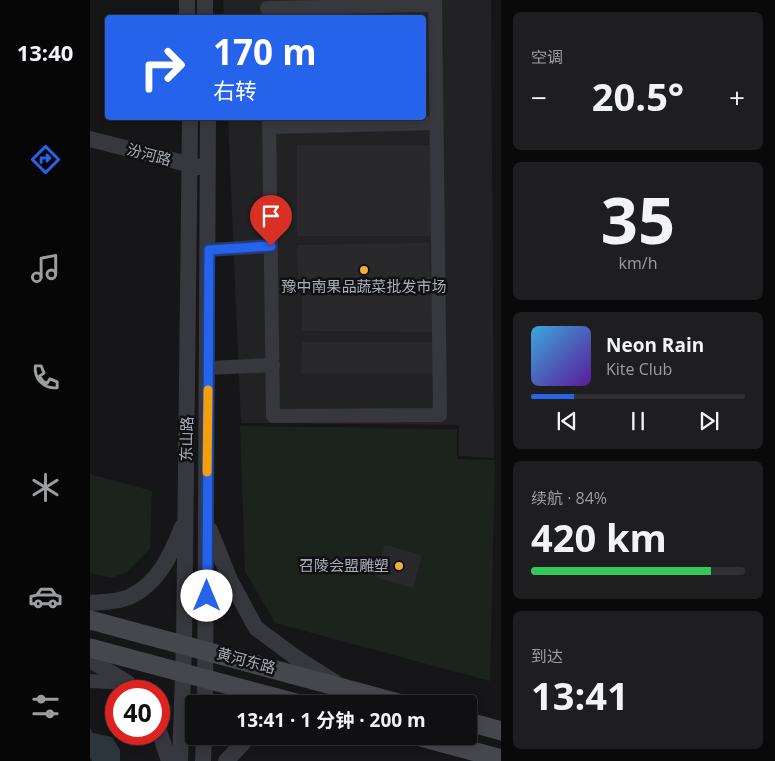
<!DOCTYPE html>
<html lang="zh">
<meta charset="utf-8">
<style>
body{margin:0;font-family:"Open Sans","Noto Sans SC",sans-serif;background:#1e1e20;color:#f1f3f6;height:100vh;display:flex;flex-direction:column;font-size:19px;white-space:nowrap}
*{box-sizing:border-box;margin:0}
p{font-size:16px;color:#9c9d9f}
.icon{flex:none;width:28px;height:28px;fill:none;stroke:currentColor;stroke-width:2;stroke-linecap:round;stroke-linejoin:round}
.map{position:relative;flex:1;overflow:hidden}
.details{display:flex;flex-direction:column;gap:12px;padding:12px;background:#09090a;width:274px}
.details>*{flex:none}
.banner{position:absolute;left:15px;top:15px;width:321px;height:105px;border-radius:5px;box-shadow:0 2px 8px #0003,0 0 0 1px #303032;background:#2563eb;color:#fff;overflow:hidden}
.speed{position:absolute;left:15px;top:680px;display:flex;gap:10px;font-size:25px;font-weight:700;text-align:center}
.speed>*{display:grid;place-content:center;width:65px;height:65px;border-radius:50%;background:#101012;box-shadow:0 2px 8px #0003,0 0 0 1px #303032;line-height:1}
.speed .limit{border:8px solid #d22;background:#fff;color:#111}
.pin{position:absolute;display:grid;place-items:center;width:42px;height:42px;color:#fff;margin:-51px -21px;border-radius:50% 50% 50% 0;rotate:-45deg;box-shadow:0 0 5px #0007}
.pin .icon{rotate:45deg}
.me{position:absolute;width:55px;margin:-28px;rotate:0deg;stroke-linejoin:round;filter:drop-shadow(0 0 4px #0008)}
.turn{display:flex;align-items:center;gap:18px;height:105px;padding:0 25px;font-size:22px}
.turn .icon{width:65px;height:65px;stroke-width:2.5}
.turn b{display:block;font-size:35px;line-height:42px}
.big{font-size:38px;font-weight:700;line-height:1.1}
.details .card{flex:1;display:flex;flex-direction:column;justify-content:center;gap:8px;min-width:0;padding:0 18px;border-radius:8px;background:#1e1e20}
.details .dial{align-items:center;gap:0}
.dial b{font-size:65px;line-height:1}
.song{display:flex;align-items:center;gap:15px}
.cover{width:60px;height:60px;border-radius:8px;background:linear-gradient(135deg,hsl(200 70% 55%),hsl(270 70% 35%))}
.played{height:5px;border-radius:2px;background:linear-gradient(90deg,#2563eb 20%,#303032 20%)}
.keys{display:flex;justify-content:space-around;direction:ltr}
.heat{display:flex;justify-content:space-between;align-items:center;font-size:28px;direction:ltr}
.charge{height:8px;border-radius:4px;background:linear-gradient(90deg,#34c759 84%,#303032 0)}
.trip{position:absolute;left:95px;top:695px;width:292px;height:50px;border-radius:5px;background:#101012;box-shadow:0 2px 8px #0003,0 0 0 1px #303032;font-weight:700;line-height:50px;text-align:center}
main{display:flex;flex:1;min-height:0}
.tab-bar{display:flex;flex-direction:column;width:90px;justify-content:space-around;align-items:center;background:#060607;color:#9c9d9f}
.tab-bar .icon{width:35px;height:35px}
.tab-bar .on{color:#2563eb}
.tab-bar b{font-size:22px;color:#f1f3f6}
.map>svg:first-child{display:block}
.built{fill:#222225}
.green{fill:#1c231d}
.water{fill:#2c353c}
.building{fill:#29292c}
.lines{fill:none;stroke-linecap:round;stroke-linejoin:round}
.minor{stroke:#37383d;stroke-width:14}
.tertiary{stroke:#37383d;stroke-width:16}
.secondary{stroke:#45474d;stroke-width:19}
.route-casing{stroke:#184099;stroke-width:12}
.route{stroke:#2563eb;stroke-width:9}
.slow{stroke:#f59e0b;stroke-width:9}
.poi-dot{fill:#f2b134;stroke:#111113;stroke-width:2}
.labels{text-anchor:middle;stroke-width:5;stroke-linejoin:round;paint-order:stroke}
.street-label{font-size:15px;fill:#a8adb8;stroke:#111113}
.poi-label{font-size:15px;fill:#a8adb8;stroke:#111113}
</style>
<main>
<nav class="tab-bar">
<b>13:40</b>
<svg class="icon on" aria-label="directions" viewBox="0 0 24 24"><path d="M12 3l9 9-9 9-9-9zM9 14v-3h6M13 9l2 2-2 2"/></svg>
<svg class="icon" aria-label="music" viewBox="0 0 24 24"><path d="M9 18V5l10-2v13"/><circle cx="6" cy="18" r="3"/><circle cx="16" cy="16" r="3"/></svg>
<svg class="icon" aria-label="phone" viewBox="0 0 24 24"><path d="M5 4h4l2 5-3 2q2 4 5 5l2-3 5 2v4C11 20 4 13 5 4z"/></svg>
<svg class="icon" aria-label="climate" viewBox="0 0 24 24"><path d="M12 3v18M4 7l16 10M4 17L20 7"/></svg>
<svg class="icon" aria-label="car" viewBox="0 0 24 24"><path d="M5 17H2v-5l4-1 3-4h7l3 4 3 1v5h-3M9 17h6M6 11h13"/><circle cx="7" cy="17" r="2"/><circle cx="17" cy="17" r="2"/></svg>
<svg class="icon" aria-label="filters" viewBox="0 0 24 24"><path d="M4 7h16M4 17h16"/><circle cx="9" cy="7" r="2"/><circle cx="15" cy="17" r="2"/></svg>
</nav>
<div class="map">
<svg width="412" height="761" viewBox="0 0 412 761">
<rect width="100%" height="100%" fill="#161618"/>
<path class="built" d="M 133,0 L 401,0 L 404,458 L 369,456 L 369,425 L 151,423 L 138,118 L 334,118 L 334,18 L 134,17 Z"/>
<path class="green" d="M 150,426 L 367,429 L 367,459 L 405,460 L 400,681 L 185,623 L 155,571 Z
M 0,474 L 62,491 L 60,549 L 37,572 L 21,578 L 0,573 Z"/>
<path class="water" d="M 0,728 L 3,733 L 22,737 L 30,750 L 30,761 L 2,761 L 0,758 Z"/>
<path class="building" d="M 207,145 L 340,145 L 341,236 L 207,236 Z
M 339,243 L 340,280 L 208,281 L 207,245 Z
M 212,295 L 342,295 L 342,332 L 212,331 Z
M 212,342 L 345,342 L 345,374 L 211,374 Z
M 295,545 L 332,555 L 323,588 L 285,577 Z"/>
<g class="lines">
<path class="minor" d="M 177,8 L 345,5
M 179,118 L 183,416 L 350,415 L 345,0
M 179,127 L 347,123
M 119,250 L 181,246
M 118,368 L 183,365
M 0,681 L 38,683"/>
<path class="tertiary" d="M 97,0 L 97,18
M 115,0 L 115,18
M 0,139 L 109,167
M 120,530 L 140,580 L 166,628 L 205,657 L 246,683
M 0,603 C 12,602 28,602 39,597 C 68,584 81,555 92,527
M 0,660 L 38,683 L 45,691
M 115,704 L 118,118
M 69,731 L 79,761
M 90,761 L 94,645 L 100,118
M 113,761 L 114,736
M 136,761 L 160,736"/>
<path class="secondary" d="M 0,620 L 312,704
M 0,648 L 210,704
M 379,722 L 412,731
M 327,736 L 412,759"/>
</g>
<g class="lines">
<g class="route-casing">
<path id="route" d="M 117,596 L 119,250 L 181,246"/>
</g>
<use href="#route" class="route"/>
<path class="slow" d="M 117,472 L 118,390"/>
</g>
<g class="poi-dot">
<circle cx="274" cy="270" r="5"/>
<circle cx="309" cy="566" r="5"/>
</g>
<g class="labels">
<g class="street-label">
<text transform="translate(59 155) rotate(15)" y="5">汾河路</text>
<text transform="translate(97 439) rotate(-89)" y="5">东山路</text>
<text transform="translate(156 661) rotate(15)" y="5">黄河东路</text>
</g>
<g class="poi-label">
<text x="274" y="292">豫中南果品蔬菜批发市场</text>
<text x="299" y="571" text-anchor="end">召陵会盟雕塑</text>
</g>
</g>
</svg>
<div class="speed"><div class="limit">40</div></div>
<div class="pin" style="left:181px;top:246px;background:#d93025"><svg class="icon" aria-label="arrive" viewBox="0 0 24 24"><path d="M6 21V4h12l-3 4 3 4H6"/></svg></div>
<svg class="me" style="left:117px;top:596px" viewBox="-20 -20 40 40"><circle r="19" fill="#fff"/><path d="M0-13L10 11 0 6-10 11z" fill="#2563eb"/></svg>
<div class="trip">13:41 · 1 分钟 · 200 m</div>
<div class="banner">
<div class="turn"><svg class="icon" aria-label="right" viewBox="0 0 24 24"><path d="M7 20v-9h11M14 6l5 5-5 5"/></svg><div><b>170 m</b>右转</div></div>
</div>
</div>
<section class="details">
<div class="card"><p>空调</p>
<div class="heat"><a>−</a><b class="big">20.5°</b><a>+</a></div>
</div>
<div class="card dial"><b>35</b><p>km/h</p></div>
<div class="card">
<div class="song"><i class="cover"></i><div><b>Neon Rain</b><p>Kite Club</p></div></div>
<div class="played"></div>
<div class="keys"><svg class="icon" aria-label="previous" viewBox="0 0 24 24"><path d="M18 5L8 12l10 7zM5 5v14"/></svg><svg class="icon" aria-label="pause" viewBox="0 0 24 24"><path d="M8 5v14M16 5v14"/></svg><svg class="icon" aria-label="next" viewBox="0 0 24 24"><path d="M6 5l10 7-10 7zM19 5v14"/></svg></div>
</div>
<div class="card"><p>续航 · 84%</p><b class="big">420 km</b><div class="charge"></div></div>
<div class="card"><p>到达</p><b class="big">13:41</b></div>
</section>
</main>
